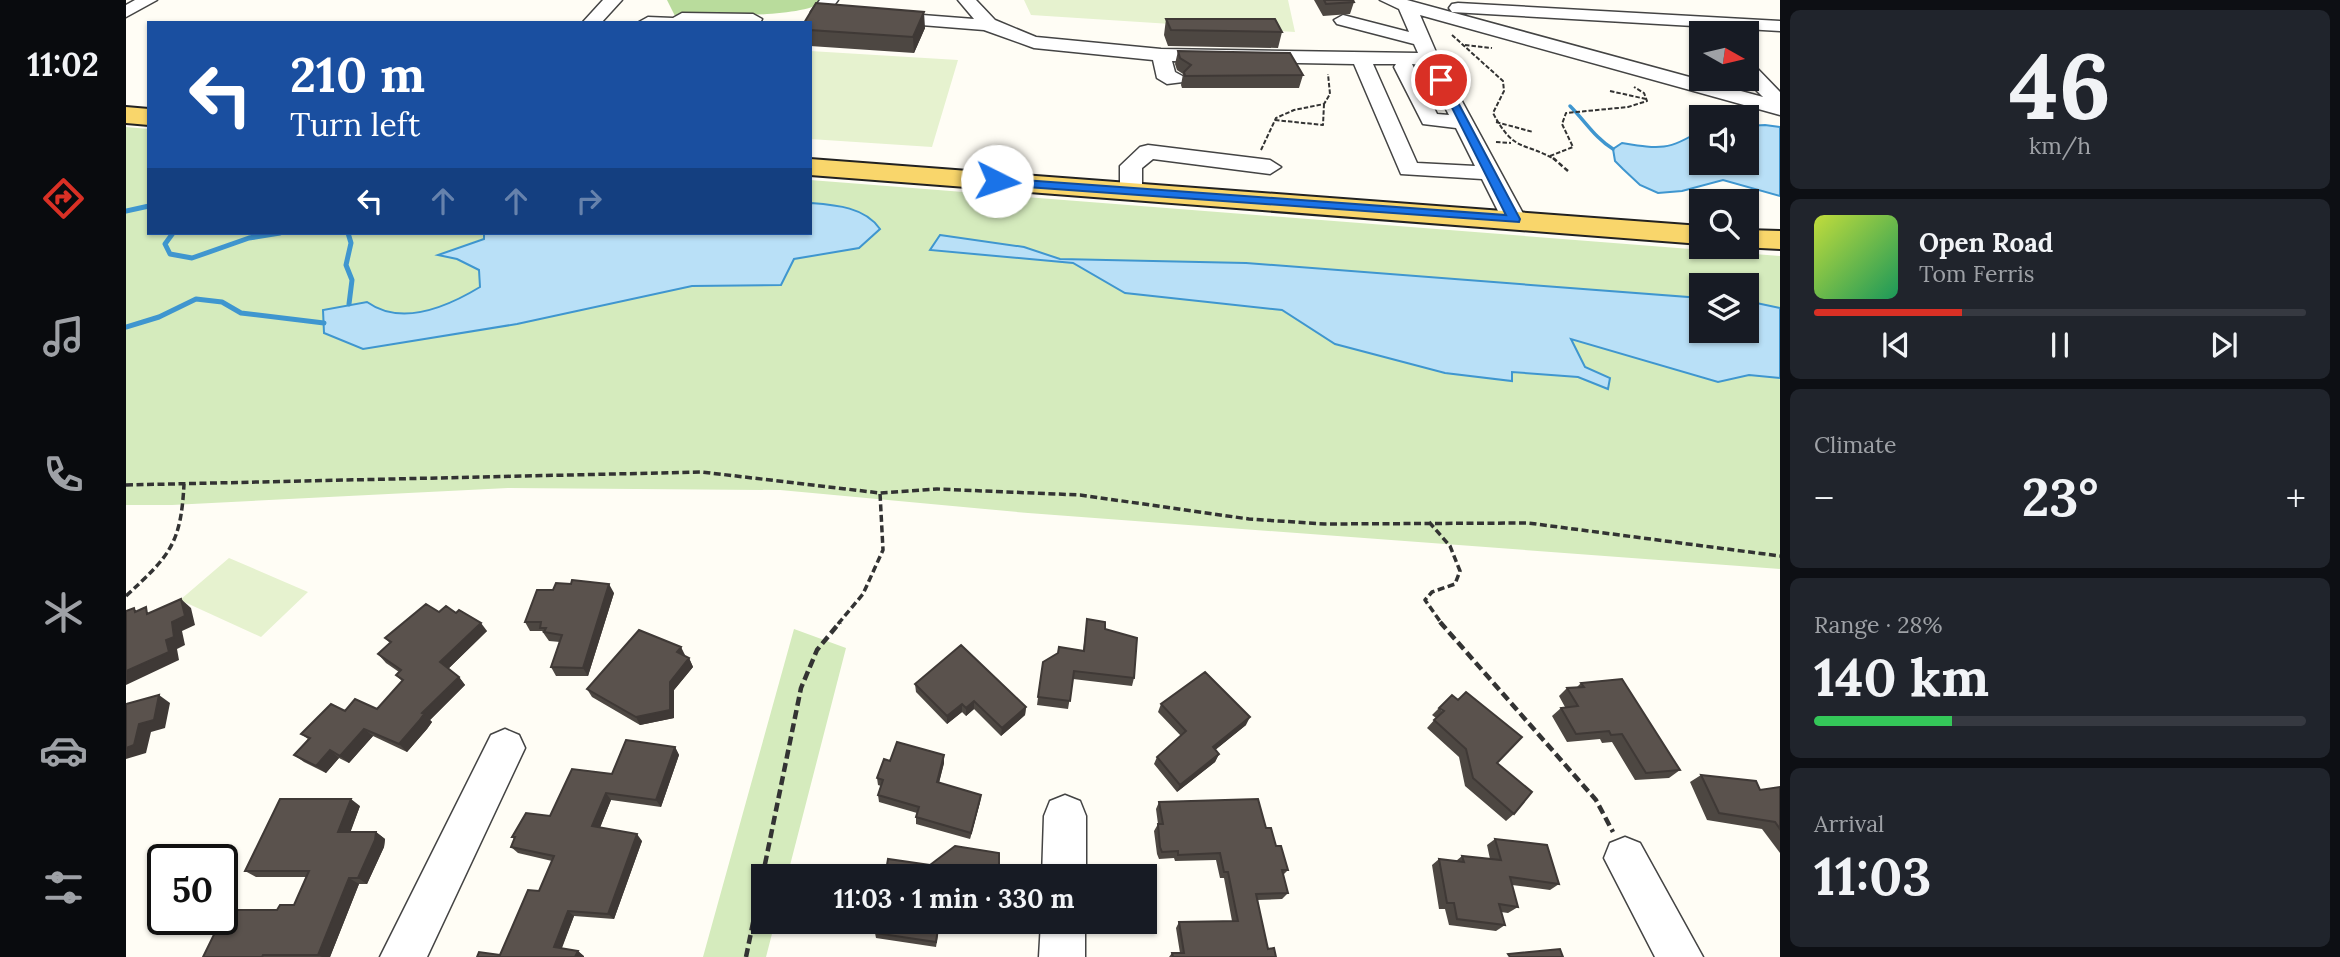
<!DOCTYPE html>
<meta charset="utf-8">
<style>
body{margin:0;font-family:Lora,serif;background:#20242c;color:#f1f3f6;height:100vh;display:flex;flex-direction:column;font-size:26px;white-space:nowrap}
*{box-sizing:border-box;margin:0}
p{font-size:23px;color:#9ea1a6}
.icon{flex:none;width:38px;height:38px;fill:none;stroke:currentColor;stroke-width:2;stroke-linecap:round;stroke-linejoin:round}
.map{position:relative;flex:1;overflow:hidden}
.side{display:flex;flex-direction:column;gap:10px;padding:10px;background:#0d0f14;width:560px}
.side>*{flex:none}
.top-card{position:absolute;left:21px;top:21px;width:665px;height:214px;border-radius:0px;box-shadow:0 2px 5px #0004;background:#1a4fa0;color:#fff;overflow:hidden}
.needle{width:46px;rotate:98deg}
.tools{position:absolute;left:1563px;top:21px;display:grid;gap:14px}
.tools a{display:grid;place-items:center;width:70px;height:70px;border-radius:0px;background:#171b24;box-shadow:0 2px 5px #0004;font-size:35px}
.speed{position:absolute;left:21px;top:844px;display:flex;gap:14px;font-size:35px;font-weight:700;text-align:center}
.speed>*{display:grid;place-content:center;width:91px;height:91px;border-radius:50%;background:#171b24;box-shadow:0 2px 5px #0004;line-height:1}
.speed .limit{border:4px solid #111;border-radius:10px;background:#fff;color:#111}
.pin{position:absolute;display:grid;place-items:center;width:60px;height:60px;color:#fff;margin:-30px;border:4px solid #fff;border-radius:50%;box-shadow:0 2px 7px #0007}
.me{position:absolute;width:77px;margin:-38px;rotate:94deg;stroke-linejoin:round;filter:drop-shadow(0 0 5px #0008)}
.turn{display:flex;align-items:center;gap:24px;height:147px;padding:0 28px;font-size:32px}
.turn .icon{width:91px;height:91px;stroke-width:2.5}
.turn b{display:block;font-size:49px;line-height:60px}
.lanes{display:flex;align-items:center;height:66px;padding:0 28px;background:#0003;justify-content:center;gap:35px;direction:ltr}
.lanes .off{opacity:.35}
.big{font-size:52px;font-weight:700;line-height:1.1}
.side .widget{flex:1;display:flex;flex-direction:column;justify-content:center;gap:10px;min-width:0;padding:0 24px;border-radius:10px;background:#20242c}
.side .dial{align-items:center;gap:0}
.dial b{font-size:91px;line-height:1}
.song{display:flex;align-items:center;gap:21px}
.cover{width:84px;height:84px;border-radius:10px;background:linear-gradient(135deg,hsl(70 70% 55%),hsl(150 70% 35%))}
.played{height:7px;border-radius:4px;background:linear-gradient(90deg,#d93025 30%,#363941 30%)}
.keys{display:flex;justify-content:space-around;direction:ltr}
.heat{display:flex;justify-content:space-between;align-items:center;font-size:38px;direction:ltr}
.charge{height:10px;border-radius:5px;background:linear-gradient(90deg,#34c759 28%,#363941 0)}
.trip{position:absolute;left:625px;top:864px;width:406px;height:70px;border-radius:0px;background:#171b24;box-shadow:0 2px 5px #0004;font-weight:700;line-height:70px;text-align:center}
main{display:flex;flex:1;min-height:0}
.menu{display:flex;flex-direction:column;width:126px;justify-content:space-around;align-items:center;background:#090b0e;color:#9ea1a6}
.menu .icon{width:49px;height:49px}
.menu .on{color:#d93025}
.menu b{font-size:32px;color:#f1f3f6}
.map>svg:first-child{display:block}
.green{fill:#d5ebbd;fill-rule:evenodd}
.forest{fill:#b9dc9c}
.pitch{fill:#e6f2cf}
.water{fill:#b9e0f7;stroke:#3f96cf;stroke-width:2}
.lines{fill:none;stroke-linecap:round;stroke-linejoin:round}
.stream-far1{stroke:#3f96cf;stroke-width:3.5}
.stream{stroke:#3f96cf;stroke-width:5}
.minor-casing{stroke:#444;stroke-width:3}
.major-casing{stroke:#222;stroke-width:4}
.path-far3{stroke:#333;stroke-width:2;stroke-dasharray:4.5 2;stroke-linecap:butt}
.path-far2{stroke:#333;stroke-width:2.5;stroke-dasharray:5 2.5;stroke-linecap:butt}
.path-far1{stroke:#333;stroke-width:3.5;stroke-dasharray:7 3.5;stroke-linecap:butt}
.path{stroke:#333;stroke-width:4.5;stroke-dasharray:9 4.5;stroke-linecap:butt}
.minor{fill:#fff;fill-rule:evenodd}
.major{fill:#f9d66b;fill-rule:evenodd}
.wall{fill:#4d4742}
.shaded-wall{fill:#3f3936}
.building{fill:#5a524d;stroke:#3f3936;stroke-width:2}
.route{fill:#1a73e8;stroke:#114b97;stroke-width:2}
</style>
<main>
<nav class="menu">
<b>11:02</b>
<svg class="icon on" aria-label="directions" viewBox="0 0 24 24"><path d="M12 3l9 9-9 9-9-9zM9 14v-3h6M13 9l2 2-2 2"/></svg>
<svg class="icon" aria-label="music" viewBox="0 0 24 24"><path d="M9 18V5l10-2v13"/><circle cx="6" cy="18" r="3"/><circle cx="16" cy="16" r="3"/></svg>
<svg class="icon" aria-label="phone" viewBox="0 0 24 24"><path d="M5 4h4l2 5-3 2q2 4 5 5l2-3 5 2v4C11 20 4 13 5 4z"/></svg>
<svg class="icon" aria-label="climate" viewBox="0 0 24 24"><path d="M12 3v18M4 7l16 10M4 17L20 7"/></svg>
<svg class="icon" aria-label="car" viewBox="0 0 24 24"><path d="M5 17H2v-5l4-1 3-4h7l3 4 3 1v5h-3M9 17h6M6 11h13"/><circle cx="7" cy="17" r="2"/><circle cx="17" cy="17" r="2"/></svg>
<svg class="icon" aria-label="filters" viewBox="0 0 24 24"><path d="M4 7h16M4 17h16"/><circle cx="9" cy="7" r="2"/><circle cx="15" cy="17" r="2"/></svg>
</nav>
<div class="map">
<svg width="1654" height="957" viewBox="0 0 1654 957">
<rect width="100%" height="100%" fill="#fffdf5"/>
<path class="green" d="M 0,127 L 23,129 L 23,233 L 684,233 L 684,180 L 1654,256 L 1654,569 L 902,513 L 654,490 L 382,488 L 46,505 L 0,505 ZM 1575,285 L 1620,285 L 1620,331 L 1575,331 Z
M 668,629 L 720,648 L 661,877 L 637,877 L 637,922 L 649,922 L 640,957 L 577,957 Z"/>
<path class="forest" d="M 541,0 L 702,0 C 673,20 587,14 549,16 Z"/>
<path class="pitch" d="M 898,0 L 1162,0 L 1169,32 L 905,15 Z
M 684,51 L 832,60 L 806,147 L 684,139 Z
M 103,558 L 182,592 L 135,637 L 54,600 Z"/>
<path class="water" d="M 1639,125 L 1654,127 L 1654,196 L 1597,180 L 1556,191 L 1532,193 L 1514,185 L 1497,169 L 1489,161 L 1487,149 L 1496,143 C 1533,149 1543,151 1575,130 L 1575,163 L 1620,163 L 1621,126 Z
M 684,203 C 710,205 739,207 754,229 L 733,248 L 668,259 L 655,285 L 566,286 L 391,324 L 237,349 L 198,333 L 197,310 L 241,302 C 276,327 321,307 354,287 L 353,270 L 331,259 L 312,255 L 358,239 L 358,233 L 684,233 Z
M 814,235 L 898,247 L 934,259 L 1120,263 L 1575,298 L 1575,331 L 1620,331 L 1621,301 L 1654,308 L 1654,378 L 1623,375 L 1592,382 L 1445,339 L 1459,367 L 1484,378 L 1482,389 L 1452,377 L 1386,372 L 1386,381 L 1319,373 L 1209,344 L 1156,310 L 999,293 L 947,263 L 804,250 Z"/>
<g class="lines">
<path class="stream-far1" d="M 1444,106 C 1459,121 1470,139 1487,149"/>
<path class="stream" d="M 0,211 L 23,206
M 47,233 L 39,244 L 44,254 L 66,258 L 123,238 L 154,233
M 222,233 L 225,243 L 220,265 L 226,280 L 223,304
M 0,327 L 33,317 L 70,299 L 96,302 L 115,313 L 198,323"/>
<g class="minor-casing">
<path id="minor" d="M 9,0 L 31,0 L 0,17 L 0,5 Z
M 477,0 L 496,0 L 475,23 L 456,23 Z
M 694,0 L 712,0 L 706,8 L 848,19 L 832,0 L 850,0 L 869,20 L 910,37 L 1035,49 L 1292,53 L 1288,44 L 1211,24 L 1208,20 L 1217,15 L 1283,32 L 1273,9 L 1254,0 L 1281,0 L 1637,97 L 1619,79 L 1620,62 L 1627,64 L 1654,92 L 1654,115 L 1294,15 L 1313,59 L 1400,219 L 1396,224 L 1380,224 L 1376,219 L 1356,179 L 1275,174 L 1228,64 L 1046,61 L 1049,72 L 1060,78 L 1057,82 L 1041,84 L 1031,78 L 1027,60 L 908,48 L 858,30 L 694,17 L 685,12 ZM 1247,64 L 1270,64 L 1268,67 L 1297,124 L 1330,128 L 1349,166 L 1291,163 ZM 1286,64 L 1297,65 L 1323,115 L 1311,114 Z
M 1332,3 L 1654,21 L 1654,31 L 1326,12 L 1323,8 L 1326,4 Z
M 556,13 L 627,14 L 636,19 L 634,23 L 513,22 L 522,17 L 547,18 Z
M 1022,145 L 1144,160 L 1155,167 L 1144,174 L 1027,159 L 1016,168 L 1016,191 L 1013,196 L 997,196 L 994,191 L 994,166 L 1014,147 Z
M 379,729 L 393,735 L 399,748 L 301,957 L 254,957 L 365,735 Z
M 939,795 L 954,801 L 960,816 L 960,877 L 916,877 L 918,816 L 924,801 Z
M 1499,837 L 1514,843 L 1577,957 L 1529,957 L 1478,858 L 1484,843 Z
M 915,922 L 959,922 L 959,957 L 913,957 Z"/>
</g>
<g class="major-casing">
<path id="major" d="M 0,107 L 23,109 L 23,125 L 0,123 Z
M 684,159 L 1575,226 L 1575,244 L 684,175 Z
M 1620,230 L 1654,231 L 1654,249 L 1615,247 L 1620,247 Z"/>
</g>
<path class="path-far3" d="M 1326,35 L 1377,81 L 1378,91 L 1367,113 C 1388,153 1397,141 1430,160
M 1339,45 L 1366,48
M 1484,91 L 1520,99
M 1149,120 L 1197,125 L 1198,104
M 1370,122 L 1407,132
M 1370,142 L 1385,143
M 1135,150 L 1150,118 L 1168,110 L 1198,104 L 1204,94 L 1202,74
M 1424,156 L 1447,147 L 1436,124 L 1440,113 L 1502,107 L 1521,101 L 1518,93 L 1508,87"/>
<path class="path-far2" d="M 1427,158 L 1442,171"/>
<path class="path-far1" d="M 0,485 L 576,472 L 754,493 L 811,489 L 954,495 L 1123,519 L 1199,524 L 1402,523 L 1654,556
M 1303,522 L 1324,546 L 1334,571 L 1329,584 L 1306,592 L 1299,600 L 1316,624
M 0,596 C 43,556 55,545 58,484
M 712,624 L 737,594 L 757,550 L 754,493"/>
<path class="path" d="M 1314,622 L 1470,800 L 1487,832
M 620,957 L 675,688 L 691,650 L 714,622"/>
<use href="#minor" class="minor"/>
<use href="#major" class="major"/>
</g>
<path class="wall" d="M 1188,0 L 1227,0 L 1228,2 L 1224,14 L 1197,16 Z
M 1040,19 L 1156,32 L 1152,48 L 1042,46 L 1038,35 Z
M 684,23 L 799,28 L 788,53 L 684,46 Z
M 1052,51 L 1177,75 L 1173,88 L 1056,88 L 1055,85 L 1057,74 L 1051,70 L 1049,64 Z
M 445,584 L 488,593 L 462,676 L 430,676 L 425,667 L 434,642 L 423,641 L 416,631 L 404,631 L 399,622 L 427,590 Z
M 313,612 L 361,631 L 322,669 L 333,677 L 339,685 L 304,720 L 306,722 L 301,729 L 281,752 L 247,736 L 223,763 L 213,758 L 200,773 L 178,762 L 168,755 L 182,739 L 175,734 L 219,711 L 251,709 L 276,681 L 270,675 L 273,672 L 260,663 L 252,654 L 264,643 L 259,638 Z
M 961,619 L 979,629 L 1008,678 L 1006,686 L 947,679 L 942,709 L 911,705 L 917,662 L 957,651 Z
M 555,647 L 558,656 L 563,658 L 567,667 L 548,690 L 548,718 L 514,725 L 466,697 L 461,689 Z
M 1455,683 L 1554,770 L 1543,778 L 1509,780 L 1486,742 L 1476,743 L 1474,739 L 1441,742 L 1426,716 L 1435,708 L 1439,707 L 1433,696 L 1441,688 L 1450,688 Z
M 789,684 L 900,707 L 899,715 L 875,736 L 848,709 L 840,716 L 836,712 L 821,724 L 790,692 Z
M 1035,704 L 1120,725 L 1089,750 L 1093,754 L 1089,762 L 1051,792 L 1028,764 L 1031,757 L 1055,736 L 1032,712 Z
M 1313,708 L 1371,763 L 1388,814 L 1380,821 L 1339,786 L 1333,757 L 1301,728 L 1310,718 L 1306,715 Z
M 549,747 L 553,755 L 535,807 L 485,800 L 474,827 L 516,841 L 488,919 L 448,916 L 436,948 L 452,951 L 458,957 L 351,957 L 374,955 L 413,891 L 426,861 L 392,853 L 385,847 L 388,839 L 386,837 L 424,816 L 486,774 Z
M 764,761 L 818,763 L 813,783 L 855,795 L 854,802 L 844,839 L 790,824 L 790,817 L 791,813 L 753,802 L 752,795 L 755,786 L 752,785 L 751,778 Z
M 1575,775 L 1634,790 L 1654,787 L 1654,853 L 1636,829 L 1581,820 L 1564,782 Z
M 1033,802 L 1140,828 L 1162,870 L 1157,875 L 1162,893 L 1156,899 L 1131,900 L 1142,949 L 1150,957 L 1043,957 L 1046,953 L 1054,953 L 1050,928 L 1053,922 L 1106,921 L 1098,878 L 1094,878 L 1090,860 L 1049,861 L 1048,858 L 1033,859 L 1031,854 L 1028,831 L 1032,824 L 1030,809 Z
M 234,806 L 224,832 L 250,832 L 259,839 L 258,847 L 241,884 L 233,884 L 204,957 L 77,957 L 151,910 L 168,905 L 180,877 L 130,877 L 119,871 Z
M 1369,839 L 1433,884 L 1424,890 L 1386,885 L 1392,907 L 1382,913 L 1375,912 L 1379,925 L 1370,931 L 1323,925 L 1319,909 L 1313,909 L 1306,865 L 1313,859 L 1330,861 L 1336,856 L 1364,859 L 1361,845 Z
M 750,922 L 814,922 L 810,947 L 750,938 L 749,933 Z"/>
<path class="shaded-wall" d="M 798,12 L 799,28 L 788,53 L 787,37 Z
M 483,584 L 488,593 L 462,676 L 457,668 Z
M 55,599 L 65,608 L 69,625 L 56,631 L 59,645 L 51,649 L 53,660 L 0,685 L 0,671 L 40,640 L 46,622 Z
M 355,623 L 361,631 L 321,670 L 314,662 Z
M 555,647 L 559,655 L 555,660 L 551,652 Z
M 563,658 L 567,667 L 548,690 L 548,718 L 514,725 L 510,717 L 544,682 Z
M 333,677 L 339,685 L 304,720 L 306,722 L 301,729 L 281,752 L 273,744 L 296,713 Z
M 33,695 L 44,703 L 39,728 L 25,732 L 20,753 L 0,759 L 0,748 L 13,724 Z
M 848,701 L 848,709 L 840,716 L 840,708 Z
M 836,704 L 836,712 L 821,724 L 821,716 Z
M 900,707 L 899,715 L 875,736 L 876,728 Z
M 1124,717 L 1120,725 L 1083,755 L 1087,747 Z
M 238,729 L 247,736 L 223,763 L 214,756 Z
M 549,747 L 553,755 L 535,807 L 530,800 Z
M 204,750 L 213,758 L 200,773 L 190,766 Z
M 1093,754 L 1089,762 L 1051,792 L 1054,785 Z
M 818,755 L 818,763 L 811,790 L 811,782 Z
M 480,793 L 485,800 L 472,833 L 466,826 Z
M 855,795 L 854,802 L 844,839 L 845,833 Z
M 225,799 L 234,806 L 222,839 L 212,832 Z
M 250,832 L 259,839 L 258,847 L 241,884 L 232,878 Z
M 511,834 L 516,841 L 488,919 L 482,914 Z
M 223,878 L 233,884 L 204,957 L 196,957 L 192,955 Z
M 442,911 L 448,916 L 434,952 L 428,947 Z
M 452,951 L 458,956 L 458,957 L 449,957 Z"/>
<path class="building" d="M 1198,0 L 1227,0 L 1228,2 L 1200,4 Z
M 690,3 L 798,12 L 787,37 L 684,30 L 684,23 L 678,23 Z
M 1040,19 L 1149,19 L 1156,32 L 1045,30 Z
M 1052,51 L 1164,53 L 1177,75 L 1059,76 L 1058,72 L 1065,65 L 1054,58 Z
M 446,580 L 483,584 L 457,668 L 425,667 L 436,635 L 418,632 L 420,628 L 414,628 L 415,622 L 399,622 L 411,590 L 427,590 L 430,583 L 445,584 Z
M 55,599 L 59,616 L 46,622 L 48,637 L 40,640 L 43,652 L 0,671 L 0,611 L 8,608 L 9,612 L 20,607 L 21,614 Z
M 300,604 L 313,612 L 320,606 L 330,613 L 333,610 L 355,623 L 314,662 L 333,677 L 296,713 L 298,714 L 293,721 L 273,744 L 238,729 L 214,756 L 204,750 L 190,766 L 168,755 L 184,738 L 175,734 L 205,704 L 219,711 L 229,699 L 251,709 L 277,680 L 270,675 L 275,670 L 252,654 L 265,642 L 259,638 Z
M 961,619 L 979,622 L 979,629 L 1011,638 L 1008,678 L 948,671 L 944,701 L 912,697 L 917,662 L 932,653 L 933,647 L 958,651 Z
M 513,630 L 555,647 L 551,652 L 563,658 L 544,682 L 544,710 L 510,717 L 461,689 Z
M 835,645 L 900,707 L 876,728 L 848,701 L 840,708 L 836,704 L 821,716 L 789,684 Z
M 1079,672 L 1124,717 L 1087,747 L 1093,754 L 1054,785 L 1031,757 L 1060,731 L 1035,704 Z
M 1496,679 L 1554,770 L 1520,773 L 1496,734 L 1485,735 L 1483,731 L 1450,734 L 1435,708 L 1452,706 L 1441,688 L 1458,687 L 1455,683 Z
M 1340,692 L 1396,737 L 1371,763 L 1406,792 L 1388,814 L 1347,778 L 1340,749 L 1308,720 L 1318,711 L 1313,708 L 1326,695 L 1332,700 Z
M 33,695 L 28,720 L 13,724 L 8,745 L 0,748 L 0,704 Z
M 500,740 L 549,747 L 530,800 L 480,793 L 466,826 L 511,834 L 482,914 L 442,911 L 428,947 L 452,951 L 449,957 L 351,957 L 353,952 L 374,955 L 402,890 L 413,891 L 428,856 L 385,847 L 389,837 L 386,837 L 400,813 L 424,816 L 446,769 L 486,774 Z
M 771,742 L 818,755 L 811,782 L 855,795 L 845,833 L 790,817 L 793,807 L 752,795 L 757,780 L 751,778 L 758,759 L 764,761 Z
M 1575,775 L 1630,781 L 1634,790 L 1654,787 L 1654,829 L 1649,822 L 1593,813 Z
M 154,799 L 225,799 L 212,832 L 250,832 L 249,840 L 232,878 L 223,878 L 192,955 L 137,955 L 136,957 L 77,957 L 100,910 L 151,910 L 154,905 L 168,905 L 183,871 L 119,871 Z
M 1132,799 L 1140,828 L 1145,828 L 1150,846 L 1155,846 L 1162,870 L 1156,870 L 1162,893 L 1130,894 L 1142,949 L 1148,948 L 1150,957 L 1047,957 L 1046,953 L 1058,953 L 1053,922 L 1112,921 L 1102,872 L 1098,872 L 1094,853 L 1052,855 L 1052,851 L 1036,852 L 1034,847 L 1032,824 L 1037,824 L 1033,802 Z
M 1369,839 L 1421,845 L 1433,884 L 1384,877 L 1392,907 L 1373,904 L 1379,925 L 1331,919 L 1328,903 L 1321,903 L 1313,859 L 1338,862 L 1336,856 L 1375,860 Z
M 829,846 L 873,853 L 873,877 L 759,877 L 762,859 L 804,865 Z
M 750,922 L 813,922 L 810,942 L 749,933 Z
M 1434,949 L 1437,957 L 1384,957 L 1382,954 Z"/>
<path class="route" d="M 1311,78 L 1320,80 L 1394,219 L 1393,222 L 871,185 L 866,181 L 871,178 L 1380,215 Z"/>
</svg>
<div class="tools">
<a><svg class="needle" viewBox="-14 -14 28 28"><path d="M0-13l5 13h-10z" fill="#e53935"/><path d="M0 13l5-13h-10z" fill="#9ea1a6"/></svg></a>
<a><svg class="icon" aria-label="sound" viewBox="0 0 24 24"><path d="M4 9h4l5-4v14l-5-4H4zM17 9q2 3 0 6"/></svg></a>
<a><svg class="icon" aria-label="search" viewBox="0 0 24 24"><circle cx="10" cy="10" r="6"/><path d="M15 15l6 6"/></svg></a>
<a><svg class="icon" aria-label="layers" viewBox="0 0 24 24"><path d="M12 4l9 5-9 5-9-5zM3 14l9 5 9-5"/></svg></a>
</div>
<div class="speed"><div class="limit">50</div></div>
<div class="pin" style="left:1315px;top:80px;background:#d93025"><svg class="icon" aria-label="arrive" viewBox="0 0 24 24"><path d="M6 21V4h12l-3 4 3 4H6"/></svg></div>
<svg class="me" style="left:871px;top:181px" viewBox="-20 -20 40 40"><circle r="19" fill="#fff"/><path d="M0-13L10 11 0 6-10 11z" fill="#1a73e8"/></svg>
<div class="trip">11:03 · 1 min · 330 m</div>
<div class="top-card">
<div class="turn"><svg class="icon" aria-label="left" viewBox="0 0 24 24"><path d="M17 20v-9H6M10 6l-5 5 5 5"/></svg><div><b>210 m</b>Turn left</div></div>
<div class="lanes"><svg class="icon" aria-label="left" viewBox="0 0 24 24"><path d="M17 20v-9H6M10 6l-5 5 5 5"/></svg><svg class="icon off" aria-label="ahead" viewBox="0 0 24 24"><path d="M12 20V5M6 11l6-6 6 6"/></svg><svg class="icon off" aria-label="ahead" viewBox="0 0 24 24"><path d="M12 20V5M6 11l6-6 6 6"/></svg><svg class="icon off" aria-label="right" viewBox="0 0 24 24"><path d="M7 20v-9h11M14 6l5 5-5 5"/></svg></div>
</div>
</div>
<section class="side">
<div class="widget dial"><b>46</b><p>km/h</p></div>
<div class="widget">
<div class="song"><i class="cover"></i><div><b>Open Road</b><p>Tom Ferris</p></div></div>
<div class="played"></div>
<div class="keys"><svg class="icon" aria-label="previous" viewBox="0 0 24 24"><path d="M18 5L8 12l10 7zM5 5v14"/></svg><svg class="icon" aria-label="pause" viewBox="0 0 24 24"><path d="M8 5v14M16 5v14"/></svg><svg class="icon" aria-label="next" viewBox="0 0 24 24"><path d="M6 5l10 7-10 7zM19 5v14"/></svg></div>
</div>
<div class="widget"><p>Climate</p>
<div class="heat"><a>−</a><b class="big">23°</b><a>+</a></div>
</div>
<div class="widget"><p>Range · 28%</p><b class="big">140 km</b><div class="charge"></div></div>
<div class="widget"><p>Arrival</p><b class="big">11:03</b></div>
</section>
</main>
